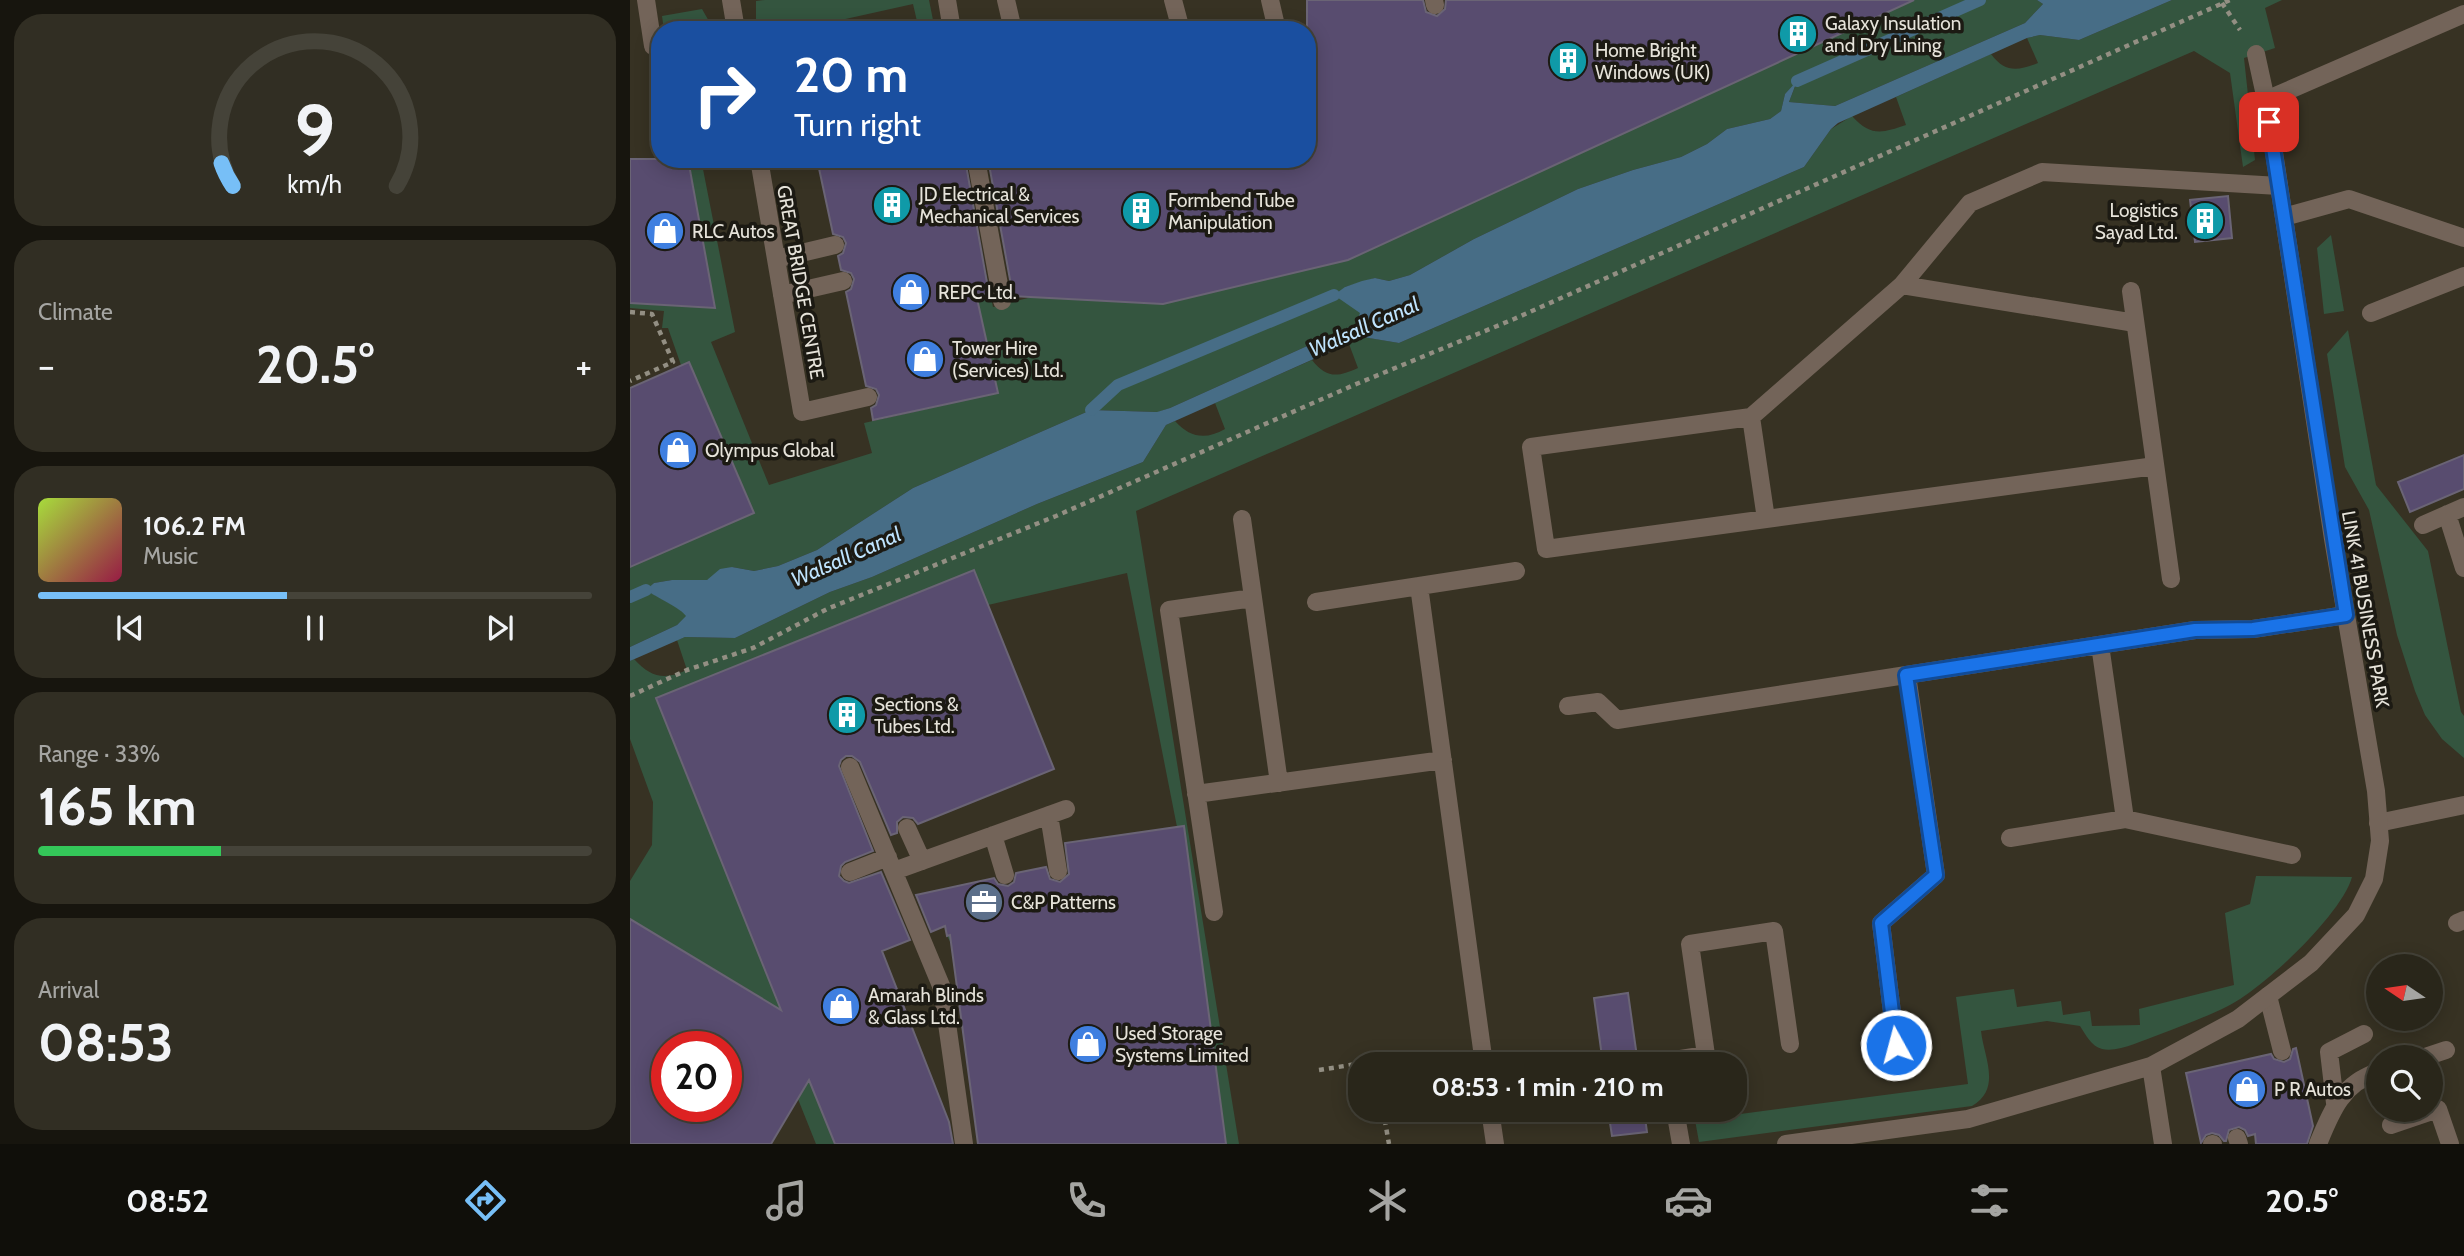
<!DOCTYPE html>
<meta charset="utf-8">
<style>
body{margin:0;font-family:Cabin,sans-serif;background:#312e23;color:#f1f3f6;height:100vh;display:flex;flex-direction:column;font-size:26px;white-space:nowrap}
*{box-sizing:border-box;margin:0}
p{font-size:23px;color:#a5a5a2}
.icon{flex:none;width:38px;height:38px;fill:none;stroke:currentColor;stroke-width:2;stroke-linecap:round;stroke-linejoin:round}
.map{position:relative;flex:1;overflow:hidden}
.side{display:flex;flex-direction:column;gap:14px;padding:14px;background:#17150e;width:630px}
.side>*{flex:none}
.hud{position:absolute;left:21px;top:21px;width:665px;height:147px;border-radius:28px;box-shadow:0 4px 18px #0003,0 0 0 2px #454339;background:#1a4fa0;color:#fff;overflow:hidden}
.needle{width:46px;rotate:283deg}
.tools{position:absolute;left:1736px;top:954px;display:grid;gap:14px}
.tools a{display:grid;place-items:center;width:77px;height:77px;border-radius:50%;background:#29261a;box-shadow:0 4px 18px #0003,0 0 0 2px #454339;font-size:35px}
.speed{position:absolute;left:21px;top:1031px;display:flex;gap:14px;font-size:35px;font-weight:700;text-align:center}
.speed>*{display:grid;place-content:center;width:91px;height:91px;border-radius:50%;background:#29261a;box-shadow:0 4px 18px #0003,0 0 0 2px #454339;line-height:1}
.speed .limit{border:10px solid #d22;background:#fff;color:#111}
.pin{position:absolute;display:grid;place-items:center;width:60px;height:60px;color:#fff;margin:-30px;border-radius:14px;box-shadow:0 4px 10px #0006}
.me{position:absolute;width:77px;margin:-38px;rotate:353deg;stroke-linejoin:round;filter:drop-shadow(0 0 5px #0008)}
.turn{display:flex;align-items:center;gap:24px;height:147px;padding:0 28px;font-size:32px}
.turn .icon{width:91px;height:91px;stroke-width:2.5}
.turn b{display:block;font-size:49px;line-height:60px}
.big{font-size:52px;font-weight:800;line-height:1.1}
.side .widget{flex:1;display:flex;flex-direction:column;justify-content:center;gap:10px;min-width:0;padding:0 24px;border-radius:28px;background:#312e23}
.side .dial{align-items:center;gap:0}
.dial svg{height:182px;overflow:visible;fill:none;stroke:#454339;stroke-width:7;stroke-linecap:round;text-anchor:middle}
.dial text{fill:#f1f3f6;stroke:none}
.song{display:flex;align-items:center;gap:21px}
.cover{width:84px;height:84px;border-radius:10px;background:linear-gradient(135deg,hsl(80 70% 55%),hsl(340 70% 35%))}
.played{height:7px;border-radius:4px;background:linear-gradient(90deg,#77bff7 45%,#454339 45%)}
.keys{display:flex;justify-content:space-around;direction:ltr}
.heat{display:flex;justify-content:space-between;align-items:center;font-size:38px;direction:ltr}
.charge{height:10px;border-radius:5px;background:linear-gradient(90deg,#34c759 33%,#454339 0)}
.trip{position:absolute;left:718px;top:1052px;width:399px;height:70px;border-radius:28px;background:#29261a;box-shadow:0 4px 18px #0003,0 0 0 2px #454339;font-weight:800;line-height:70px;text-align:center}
.dock{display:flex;height:112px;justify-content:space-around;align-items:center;background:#100f0a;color:#a5a5a2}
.dock .icon{width:49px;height:49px}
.dock .on{color:#77bff7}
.dock b{font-size:32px;color:#f1f3f6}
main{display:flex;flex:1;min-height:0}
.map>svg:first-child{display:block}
.green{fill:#34553f}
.water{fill:#476d86}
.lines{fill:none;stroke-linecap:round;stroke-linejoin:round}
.stream{stroke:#476d86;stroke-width:12}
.building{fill:#584c6f;stroke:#6a6475;stroke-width:2;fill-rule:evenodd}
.path{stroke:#938f83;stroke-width:4.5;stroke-dasharray:5 5;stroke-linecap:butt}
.service{stroke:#736459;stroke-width:18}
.minor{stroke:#736459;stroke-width:18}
.route-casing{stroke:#114b97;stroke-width:18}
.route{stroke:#1a73e8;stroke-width:12}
.labels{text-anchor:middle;stroke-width:7;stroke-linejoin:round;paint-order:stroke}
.poi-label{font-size:19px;fill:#e6e3da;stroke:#1c1a13;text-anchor:start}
.street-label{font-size:19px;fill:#e6e3da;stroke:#1c1a13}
.water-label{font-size:21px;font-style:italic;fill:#bfe4fe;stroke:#1c1a13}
</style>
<main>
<section class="side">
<div class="widget dial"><svg viewBox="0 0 100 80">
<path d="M14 69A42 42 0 1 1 86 69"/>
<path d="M14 69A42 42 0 0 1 9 59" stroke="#77bff7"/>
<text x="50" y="56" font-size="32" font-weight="700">9</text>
<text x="50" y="72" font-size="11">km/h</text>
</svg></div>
<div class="widget"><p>Climate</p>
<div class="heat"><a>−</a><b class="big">20.5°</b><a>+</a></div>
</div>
<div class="widget">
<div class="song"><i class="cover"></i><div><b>106.2 FM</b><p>Music</p></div></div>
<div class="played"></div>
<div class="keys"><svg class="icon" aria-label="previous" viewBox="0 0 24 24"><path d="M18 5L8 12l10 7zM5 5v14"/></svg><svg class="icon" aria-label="pause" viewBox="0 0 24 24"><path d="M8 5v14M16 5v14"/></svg><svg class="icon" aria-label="next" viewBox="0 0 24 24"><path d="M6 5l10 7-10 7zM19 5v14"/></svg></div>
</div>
<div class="widget"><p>Range · 33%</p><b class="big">165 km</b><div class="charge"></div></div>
<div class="widget"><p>Arrival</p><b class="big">08:53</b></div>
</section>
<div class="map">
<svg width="1834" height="1144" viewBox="0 0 1834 1144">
<rect width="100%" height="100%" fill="#373223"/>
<path class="green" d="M 135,0 L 299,0 L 305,30 L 289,30 L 283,4 L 166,30 L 126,30 L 126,1 Z
M 1284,0 L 1407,0 L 1413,4 L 1395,23 L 1205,106 L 1159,102 L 1166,84 L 1155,94 L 1151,111 L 1140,119 L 1097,129 L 1077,144 L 1051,157 L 1003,170 L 948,189 L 844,239 L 780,275 L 759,281 L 745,278 L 715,287 L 731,313 L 726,324 L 540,408 L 528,412 L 461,410 L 283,488 L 187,550 L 148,566 L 124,571 L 102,567 L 77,580 L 42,580 L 24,583 L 17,590 C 27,597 51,608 57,616 L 47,625 L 0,647 L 0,567 L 124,512 L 59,363 L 51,365 L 38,328 L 32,328 L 34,311 L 0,308 L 0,303 L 85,308 L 58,159 L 71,159 L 105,332 L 81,342 L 139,485 L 242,453 L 234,423 L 367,393 L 317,159 L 332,159 L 363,307 L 402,297 L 533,304 L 718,260 Z
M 1542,0 L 1652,0 L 1635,8 L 1645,48 L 1614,58 L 1625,160 L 1613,167 L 1600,73 L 1564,51 L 506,511 L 609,1144 L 596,1144 L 564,910 L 321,943 L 317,936 L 401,917 L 392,872 L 400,875 L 407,923 L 564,900 L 554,826 L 547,827 L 497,573 L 358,605 L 344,570 L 26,698 L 205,1144 L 186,1144 L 126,994 L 0,919 L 0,881 L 22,845 L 23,802 L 0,739 L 0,661 L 4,659 C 21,678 35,680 57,670 L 47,640 L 55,637 L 105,638 L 200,592 L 242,577 L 407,504 L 513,462 L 536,425 L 545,421 C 560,438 576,440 595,429 L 585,403 L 682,360 C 697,379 708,377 728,368 L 719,344 L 734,337 L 769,343 L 1174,167 L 1201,129 L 1222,116 C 1241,137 1252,133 1276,125 L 1266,97 L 1361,54 C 1375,73 1388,71 1408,63 L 1397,38 L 1410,35 L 1449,40 Z
M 72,9 L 84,30 L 34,30 L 32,16 Z
M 1701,235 L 1714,311 L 1694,314 L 1687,248 Z
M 1718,330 L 1746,485 L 1798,551 L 1831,712 L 1834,716 L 1834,758 L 1812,739 L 1795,715 L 1785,691 L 1767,635 L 1739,510 L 1715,467 L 1697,354 Z
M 1626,876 L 1722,877 C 1712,914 1633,989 1598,1006 C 1576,1017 1551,1026 1528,1035 C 1513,1040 1488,1053 1472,1049 C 1461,1046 1456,1035 1450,1026 L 1417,1021 L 1351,1031 C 1354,1058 1372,1088 1342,1106 L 1069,1142 L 1065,1120 L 1338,1084 L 1326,997 L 1384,989 L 1387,1007 L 1431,1001 L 1433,1015 L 1460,1011 L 1462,1026 L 1510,1025 L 1509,1009 L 1604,985 L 1595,913 L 1620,904 Z"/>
<path class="water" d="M 1407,0 L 1542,0 L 1449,40 L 1410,35 L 1397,38 L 1208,123 L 1201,129 L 1174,167 L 769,343 L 733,337 L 536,425 L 513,462 L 407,504 L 242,577 L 200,592 L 105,638 L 55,637 L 0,661 L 0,647 L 47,625 L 56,616 C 52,609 26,597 16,590 L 24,583 L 42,580 L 77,580 L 90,569 L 102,567 L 124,571 L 148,566 L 187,550 L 283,488 L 461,410 L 527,412 L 540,408 L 726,324 L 730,313 L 704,295 L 715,287 L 732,281 L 745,278 L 759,281 L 780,275 L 844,239 L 948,189 L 1003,170 L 1051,157 L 1077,144 L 1097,129 L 1140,119 L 1151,111 L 1155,94 L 1167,81 L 1159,102 L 1205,106 L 1395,23 L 1413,4 Z"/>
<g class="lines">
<path class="stream" d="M 1167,81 L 1350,0
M 461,410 L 488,385 L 704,295
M 0,597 L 16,590"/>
</g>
<path class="building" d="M 677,0 L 793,0 L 796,12 L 807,16 L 815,9 L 816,0 L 1284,0 L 718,260 L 533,304 L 383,296 L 358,159 L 677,159 Z
M 0,159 L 58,159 L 85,308 L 0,303 Z
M 187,159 L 335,159 L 359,294 L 346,294 L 368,393 L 243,420 L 241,408 L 246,405 L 249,395 L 246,389 L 236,386 L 216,292 L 221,289 L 224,279 L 221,273 L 211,270 L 208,256 L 213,253 L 216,243 L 213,237 L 203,234 Z
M 1598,196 L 1602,238 L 1565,242 L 1560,200 Z
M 59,362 L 124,513 L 0,567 L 0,388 Z
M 1834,455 L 1834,489 L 1780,512 L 1768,482 Z
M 344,570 L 424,769 L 288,824 L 283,818 L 273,817 L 267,822 L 267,833 L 261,835 L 230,762 L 222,756 L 216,756 L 211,760 L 209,766 L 243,851 L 215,862 L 211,866 L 209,876 L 214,881 L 219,883 L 251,872 L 263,900 L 280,940 L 252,951 L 319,1122 L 323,1144 L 205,1144 L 179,1080 L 141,1144 L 0,1144 L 0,919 L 151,1010 L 26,698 ZM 37,1046 L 96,1046 L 96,1106 L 37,1106 Z
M 554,826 L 596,1144 L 348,1144 L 320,935 L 317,936 L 315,926 L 301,932 L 286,895 L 364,878 L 368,884 L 378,886 L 384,882 L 386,873 L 416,867 L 420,879 L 430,882 L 439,874 L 435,843 Z
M 998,993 L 1008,1064 L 973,1064 L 964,998 Z
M 1666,1048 L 1683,1126 L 1677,1144 L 1626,1144 L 1625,1134 L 1618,1136 L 1615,1130 L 1609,1127 L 1599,1130 L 1596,1141 L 1594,1141 L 1589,1135 L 1582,1133 L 1576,1135 L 1571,1143 L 1556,1073 L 1641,1054 L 1644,1059 L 1654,1062 L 1660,1059 L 1663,1049 Z
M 978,1110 L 1014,1110 L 1017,1132 L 982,1136 Z"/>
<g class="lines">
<path class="path" d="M 1592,3 L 1610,30
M 0,312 L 22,314 L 43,362 L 0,381
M 0,696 L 57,670 L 123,648 L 197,609 L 426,516 L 724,385 L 884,319 L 1600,0
M 689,1070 L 746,1061 L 747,1064
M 753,1110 L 759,1144"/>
<path class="service" d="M 16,0 L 23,46
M 101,0 L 106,30
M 317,0 L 322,30
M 376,0 L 383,30
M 543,0 L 551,30
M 640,0 L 647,30
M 804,0 L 805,5
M 1636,100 L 1834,14
M 129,159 L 172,412 L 238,397
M 346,159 L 372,301
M 1654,217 L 1719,199 L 1834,238
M 146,259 L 205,245
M 1272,285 L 1121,417 L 901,447 L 916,549 L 1525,466
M 1501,291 L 1541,579
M 152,295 L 213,281
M 1741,313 L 1834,276
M 1505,323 L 1272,285 L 1340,203 L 1412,172 L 1649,186
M 1121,417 L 1136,519
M 1817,514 L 1834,568
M 612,519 L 649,783
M 1793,525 L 1834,507
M 789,586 L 854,1064
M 686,602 L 886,571
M 1470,645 L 1495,819
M 938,706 L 968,702 L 987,720 L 1565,630 L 1623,629 L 1716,615
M 220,767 L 312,988 L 334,1144
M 566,794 L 813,760
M 419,815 L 428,871
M 1748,823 L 1834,805
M 277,828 L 292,861
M 363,835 L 375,875
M 1380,838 L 1495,819 L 1662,855
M 264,871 L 436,809
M 220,872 L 258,857
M 584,912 L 539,610 L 623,598
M 1827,923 L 1834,920
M 1638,996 L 1652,1051
M 1795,1057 L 1816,1050
M 1039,1064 L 1038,1061 L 1076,1055 L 1060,944 L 1144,931 L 1160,1044
M 1269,1069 L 1251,923 L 1306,875 L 1277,675
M 1705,1103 L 1699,1052 L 1734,1034
M 860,1110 L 865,1144
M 1045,1110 L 1051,1144
M 1761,1125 L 1808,1109 L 1820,1144
M 1607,1138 L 1609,1144
M 1582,1144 L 1583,1144
M 1688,1144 C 1701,1112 1712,1083 1748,1072"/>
<path class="minor" d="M 1521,1066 L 1533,1144
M 1156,1144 L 1338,1119 L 1521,1066 L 1608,1019 L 1681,963 L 1726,915 L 1744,879 L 1750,841 L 1746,791 L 1703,539 L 1636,100 L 1626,54"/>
</g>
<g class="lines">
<g class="route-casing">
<path id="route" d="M 1266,1045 L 1251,923 L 1306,875 L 1276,675 L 1565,630 L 1623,629 L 1716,615 L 1639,122"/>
</g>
<use href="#route" class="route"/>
</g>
<defs>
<g id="building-disc" transform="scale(2.0125)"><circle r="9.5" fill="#0f9aa8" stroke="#1c1a13"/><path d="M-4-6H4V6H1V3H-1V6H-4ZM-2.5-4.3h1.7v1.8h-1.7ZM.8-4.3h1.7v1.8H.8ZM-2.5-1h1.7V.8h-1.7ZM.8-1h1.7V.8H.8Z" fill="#fff"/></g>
<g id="shop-disc" transform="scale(2.0125)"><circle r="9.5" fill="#3f7fe0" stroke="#1c1a13"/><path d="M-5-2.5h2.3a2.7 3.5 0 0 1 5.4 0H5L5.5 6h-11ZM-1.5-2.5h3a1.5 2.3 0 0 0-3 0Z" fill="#fff"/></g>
<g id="office-disc" transform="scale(2.0125)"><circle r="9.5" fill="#5c6f8a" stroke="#1c1a13"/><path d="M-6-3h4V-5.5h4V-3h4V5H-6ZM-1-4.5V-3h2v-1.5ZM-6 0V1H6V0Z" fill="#fff"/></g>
</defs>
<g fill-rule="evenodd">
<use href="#building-disc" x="1168" y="34"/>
<use href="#building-disc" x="938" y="61"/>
<use href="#building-disc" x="262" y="205"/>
<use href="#building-disc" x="511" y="211"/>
<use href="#building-disc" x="1575" y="221"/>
<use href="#shop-disc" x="35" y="231"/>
<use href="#shop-disc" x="281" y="292"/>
<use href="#shop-disc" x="295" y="359"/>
<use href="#shop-disc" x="48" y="450"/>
<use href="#building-disc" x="217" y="715"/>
<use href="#office-disc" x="354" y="902"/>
<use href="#shop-disc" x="211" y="1006"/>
<use href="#shop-disc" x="458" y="1044"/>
<use href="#shop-disc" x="1617" y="1089"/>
</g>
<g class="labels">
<g class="poi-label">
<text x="1195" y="30">Galaxy Insulation<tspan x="1195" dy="22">and Dry Lining</tspan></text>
<text x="965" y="57">Home Bright<tspan x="965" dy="22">Windows (UK)</tspan></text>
<text x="289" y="201">JD Electrical &amp;<tspan x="289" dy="22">Mechanical Services</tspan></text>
<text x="538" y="207">Formbend Tube<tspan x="538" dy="22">Manipulation</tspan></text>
<text x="1548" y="217" text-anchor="end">Logistics<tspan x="1548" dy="22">Sayad Ltd.</tspan></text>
<text x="62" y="238">RLC Autos</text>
<text x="308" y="299">REPC Ltd.</text>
<text x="322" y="355">Tower Hire<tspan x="322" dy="22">(Services) Ltd.</tspan></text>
<text x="75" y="457">Olympus Global</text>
<text x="244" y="711">Sections &amp;<tspan x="244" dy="22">Tubes Ltd.</tspan></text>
<text x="381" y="909">C&amp;P Patterns</text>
<text x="238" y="1002">Amarah Blinds<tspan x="238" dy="22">&amp; Glass Ltd.</tspan></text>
<text x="485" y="1040">Used Storage<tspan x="485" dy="22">Systems Limited</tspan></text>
<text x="1644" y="1096">P R Autos</text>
</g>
<g class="street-label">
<text transform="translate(171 282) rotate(80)" y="7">GREAT BRIDGE CENTRE</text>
<text transform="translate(1736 609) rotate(80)" y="7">LINK 41 BUSINESS PARK</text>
</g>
<g class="water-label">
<text transform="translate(734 327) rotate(-24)" y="7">Walsall Canal</text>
<text transform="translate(216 557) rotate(-24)" y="7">Walsall Canal</text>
</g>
</g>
</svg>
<div class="tools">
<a><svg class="needle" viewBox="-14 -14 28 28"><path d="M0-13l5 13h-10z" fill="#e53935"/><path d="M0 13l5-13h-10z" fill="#a5a5a2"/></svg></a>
<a><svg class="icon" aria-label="search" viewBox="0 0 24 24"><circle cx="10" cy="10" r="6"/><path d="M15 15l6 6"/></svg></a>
</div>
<div class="speed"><div class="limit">20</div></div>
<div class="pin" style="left:1639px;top:122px;background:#d93025"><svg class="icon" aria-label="arrive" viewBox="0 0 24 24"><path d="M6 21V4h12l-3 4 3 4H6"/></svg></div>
<svg class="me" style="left:1266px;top:1045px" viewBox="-20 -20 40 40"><circle r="17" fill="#1a73e8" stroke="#fff" stroke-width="3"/><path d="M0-11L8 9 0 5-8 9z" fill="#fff"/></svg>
<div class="trip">08:53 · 1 min · 210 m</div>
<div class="hud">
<div class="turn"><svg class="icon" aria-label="right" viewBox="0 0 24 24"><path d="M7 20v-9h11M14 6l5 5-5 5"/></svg><div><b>20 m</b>Turn right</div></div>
</div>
</div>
</main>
<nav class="dock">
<b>08:52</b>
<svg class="icon on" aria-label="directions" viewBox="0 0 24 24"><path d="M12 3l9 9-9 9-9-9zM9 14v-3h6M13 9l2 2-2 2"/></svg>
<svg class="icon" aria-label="music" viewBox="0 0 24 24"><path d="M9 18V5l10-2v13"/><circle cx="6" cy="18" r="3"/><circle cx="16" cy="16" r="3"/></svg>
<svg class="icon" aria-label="phone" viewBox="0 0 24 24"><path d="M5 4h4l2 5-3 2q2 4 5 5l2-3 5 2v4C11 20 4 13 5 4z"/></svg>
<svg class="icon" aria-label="climate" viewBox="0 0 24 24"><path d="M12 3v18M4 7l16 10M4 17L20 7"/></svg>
<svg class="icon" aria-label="car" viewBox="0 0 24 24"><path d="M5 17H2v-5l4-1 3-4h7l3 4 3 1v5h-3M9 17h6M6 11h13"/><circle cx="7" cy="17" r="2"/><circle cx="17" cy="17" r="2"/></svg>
<svg class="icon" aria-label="filters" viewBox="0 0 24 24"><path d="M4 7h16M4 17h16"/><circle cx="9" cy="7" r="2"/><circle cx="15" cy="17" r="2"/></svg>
<b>20.5°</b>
</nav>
